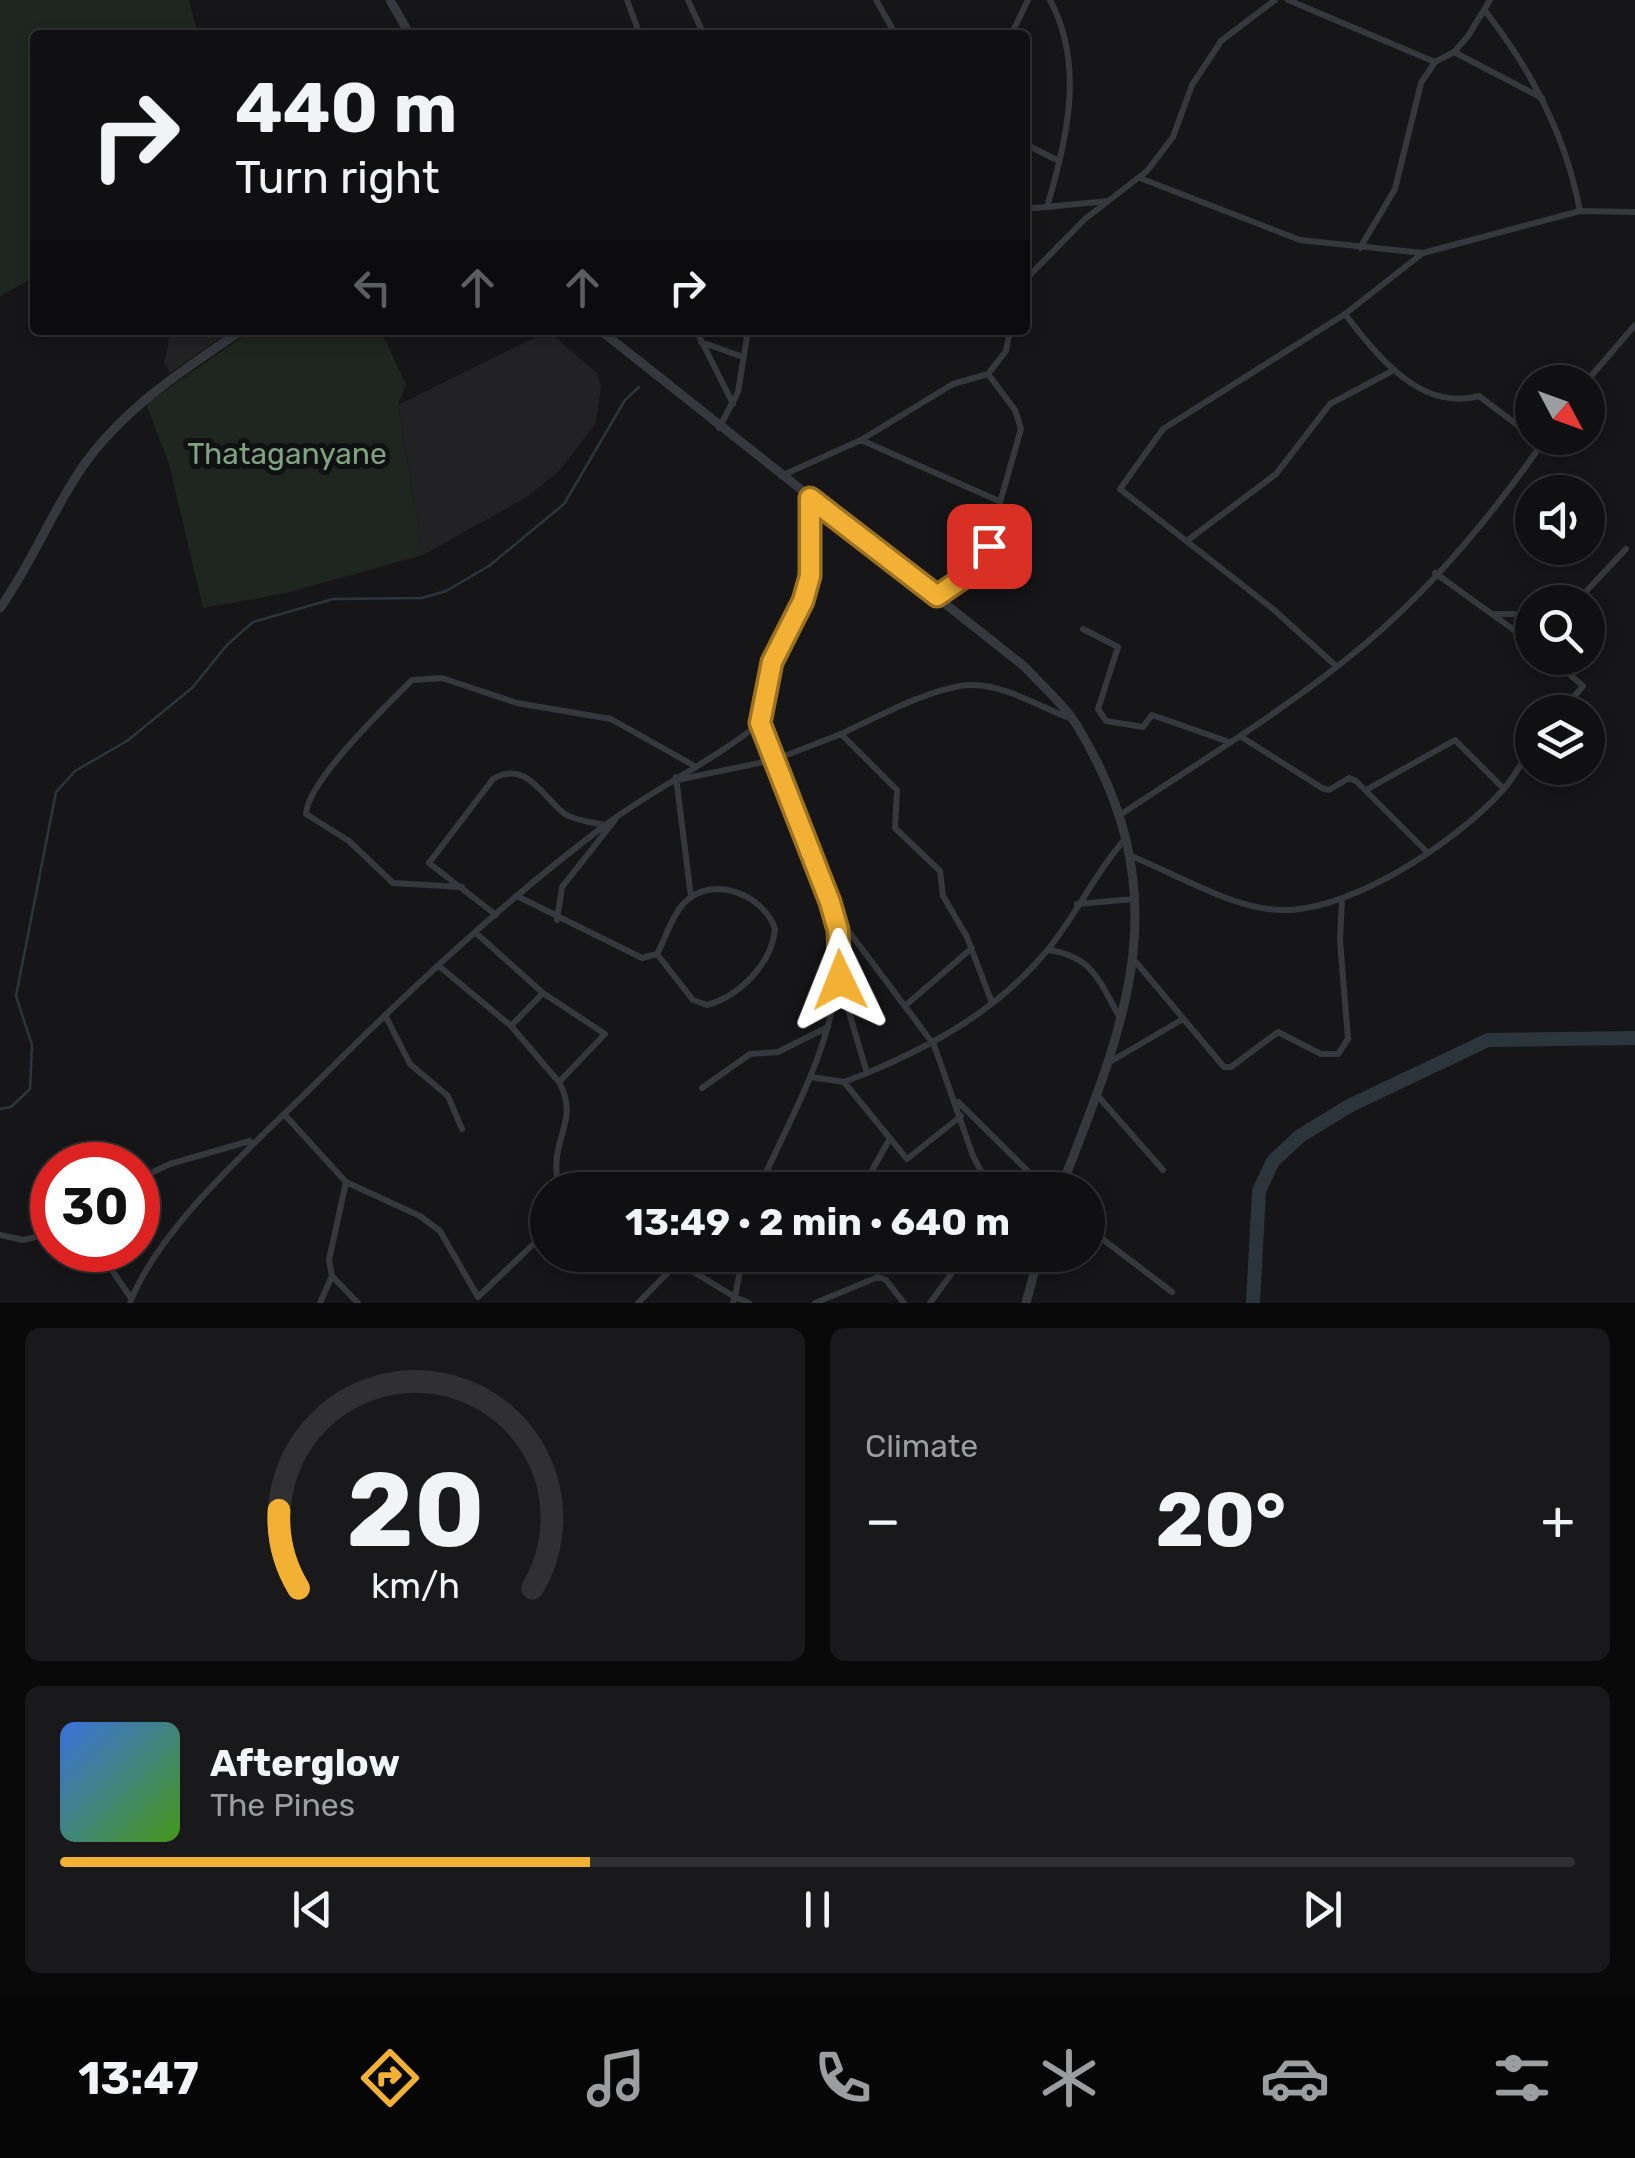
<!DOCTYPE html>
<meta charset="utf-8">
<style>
body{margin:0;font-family:Rubik,sans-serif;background:#19191b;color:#f1f3f6;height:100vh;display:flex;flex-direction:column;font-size:38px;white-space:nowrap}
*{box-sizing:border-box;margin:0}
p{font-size:32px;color:#9c9d9f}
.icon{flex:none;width:55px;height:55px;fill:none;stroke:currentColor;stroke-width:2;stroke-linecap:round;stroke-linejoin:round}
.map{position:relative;height:1303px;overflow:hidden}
.details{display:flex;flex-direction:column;gap:25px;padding:25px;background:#09090a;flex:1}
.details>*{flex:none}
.banner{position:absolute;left:30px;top:30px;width:1000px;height:305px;border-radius:10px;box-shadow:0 5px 15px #0003,0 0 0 2px #303032;background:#101012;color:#f1f3f6;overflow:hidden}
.needle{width:65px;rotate:131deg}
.fabs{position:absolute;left:1515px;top:365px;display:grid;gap:20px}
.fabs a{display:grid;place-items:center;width:90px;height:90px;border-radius:50%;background:#101012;box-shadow:0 5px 15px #0003,0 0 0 2px #303032;font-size:50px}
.speed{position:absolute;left:30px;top:1142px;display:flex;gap:20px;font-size:50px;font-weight:700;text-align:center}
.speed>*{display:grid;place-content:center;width:130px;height:130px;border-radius:50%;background:#101012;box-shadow:0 5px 15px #0003,0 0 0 2px #303032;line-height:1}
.speed .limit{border:15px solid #d22;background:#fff;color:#111}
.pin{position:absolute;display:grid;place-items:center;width:85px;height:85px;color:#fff;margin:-42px;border-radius:20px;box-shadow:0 5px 15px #0006}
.me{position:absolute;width:110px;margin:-55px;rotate:358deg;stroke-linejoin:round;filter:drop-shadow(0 0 8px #0008)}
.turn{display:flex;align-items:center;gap:35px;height:210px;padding:0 40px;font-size:45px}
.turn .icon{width:130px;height:130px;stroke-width:2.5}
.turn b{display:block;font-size:70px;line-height:85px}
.lanes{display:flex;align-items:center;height:95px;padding:0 40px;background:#0003;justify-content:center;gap:50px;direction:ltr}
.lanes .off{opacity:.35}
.big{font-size:75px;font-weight:700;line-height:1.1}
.details .widget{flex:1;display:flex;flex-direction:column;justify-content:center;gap:15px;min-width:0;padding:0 35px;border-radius:15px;background:#19191b}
.details .dial{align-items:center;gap:0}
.dial svg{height:260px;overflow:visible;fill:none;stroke:#303032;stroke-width:7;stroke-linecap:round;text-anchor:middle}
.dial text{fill:#f1f3f6;stroke:none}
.song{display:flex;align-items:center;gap:30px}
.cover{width:120px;height:120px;border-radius:15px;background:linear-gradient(135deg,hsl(220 70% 55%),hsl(100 70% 35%))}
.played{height:10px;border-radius:5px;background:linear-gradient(90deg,#f2b134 35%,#303032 35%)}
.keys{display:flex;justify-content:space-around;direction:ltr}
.heat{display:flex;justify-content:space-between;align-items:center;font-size:55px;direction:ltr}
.details .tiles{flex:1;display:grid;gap:25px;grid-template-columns:1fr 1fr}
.widget:last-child{grid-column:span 2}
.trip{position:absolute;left:530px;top:1172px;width:575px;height:100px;border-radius:50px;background:#101012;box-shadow:0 5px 15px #0003,0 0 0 2px #303032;font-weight:700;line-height:100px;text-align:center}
.menu{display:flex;height:160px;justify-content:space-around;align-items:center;background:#060607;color:#9c9d9f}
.menu .icon{width:70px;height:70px}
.menu .on{color:#f2b134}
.menu b{font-size:45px;color:#f1f3f6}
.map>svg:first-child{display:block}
.built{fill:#222225}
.green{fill:#1e261f}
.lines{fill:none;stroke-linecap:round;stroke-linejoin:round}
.stream{stroke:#2c353c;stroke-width:2.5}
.river{stroke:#2c353c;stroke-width:14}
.minor{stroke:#37383d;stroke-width:6}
.tertiary{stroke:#37383d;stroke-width:9}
.route-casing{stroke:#9d7322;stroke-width:25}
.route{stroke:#f2b134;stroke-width:18}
.labels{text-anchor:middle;stroke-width:10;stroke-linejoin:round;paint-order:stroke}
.park-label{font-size:30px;fill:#7fa381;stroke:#111113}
</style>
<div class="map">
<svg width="1635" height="1303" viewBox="0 0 1635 1303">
<rect width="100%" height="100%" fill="#161618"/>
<path class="built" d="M 171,330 L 232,330 L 170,373 L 164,363 Z
M 548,331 L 597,373 L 601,386 L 596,423 L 560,470 L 527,497 L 423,555 L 398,405 Z"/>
<path class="green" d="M 0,0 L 189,0 L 198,35 L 35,35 L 35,277 L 0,296 Z
M 252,330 L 380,330 L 406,384 L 398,405 L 423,555 L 286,593 L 203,608 L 169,464 L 146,404 Z"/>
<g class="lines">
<path class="stream" d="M 0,1109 L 11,1107 L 30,1089 L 32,1045 L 16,996 L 56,792 L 75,771 L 127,741 L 192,688 L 227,645 L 253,622 L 333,599 L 422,598 L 446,591 L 489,566 L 564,504 L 625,400 L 639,387"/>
<path class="river" d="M 1253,1303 L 1259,1191 L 1273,1161 L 1300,1136 L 1349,1106 L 1488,1040 L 1635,1038"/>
<path class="minor" d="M 627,0 L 640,35
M 688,0 L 704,35
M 876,0 L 896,35
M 1288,0 L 1435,62
M 1486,12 C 1532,71 1566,136 1580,211
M 1011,35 L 1028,0
M 1454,52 L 1542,98
M 1025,144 L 1059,161
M 1140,178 L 1300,240 L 1423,253 L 1580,211 L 1635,212
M 1047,207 C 1067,140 1085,65 1050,0
M 1025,209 L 1108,201
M 1360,248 L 1395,189 L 1421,83 L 1435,62 L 1454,52 L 1468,36 L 1490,0
M 1025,280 L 1085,219 L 1147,171 L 1173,137 L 1192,85 L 1221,41 L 1275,0
M 1345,314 C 1377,356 1421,412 1479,396 L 1532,436
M 696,330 L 733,404
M 701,342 L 743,357
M 1586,382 L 1635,325
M 719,428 L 738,392 L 748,330
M 861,440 L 999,501
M 781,476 L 861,440 L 953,384 L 988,374 L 1006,351 L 1010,330
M 1188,540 L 1276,474 L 1330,404 L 1394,370
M 1435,573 L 1532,643
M 937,596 L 983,562 L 1021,429 L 1015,410 L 988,374
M 1576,602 L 1626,549
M 1492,614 L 1514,614 L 1532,623
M 1083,629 L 1118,647 L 1098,709 L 1106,721 L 1143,727 L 1152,715 L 1229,742
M 1551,658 L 1583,686 L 1561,712
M 1336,666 L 1273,609 L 1120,489 L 1163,429 L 1345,314 L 1423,253
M 841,734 C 875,718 934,686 971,685 C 1004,684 1044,709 1074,720
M 1240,736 L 1322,788 L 1329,790 L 1349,778 L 1356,781 L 1426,851
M 676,777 L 691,897
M 677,780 L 774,760 L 841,734 L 897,790 L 895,828 L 940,871 L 943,896 L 967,937 L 992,1003
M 1366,790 L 1455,740 L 1504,789
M 1120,815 C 1202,760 1289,708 1365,644 C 1435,585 1494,513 1546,438
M 1131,856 C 1171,872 1226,904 1268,909 C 1341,920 1455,843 1502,791 C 1514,778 1523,761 1532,746
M 462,887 L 393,883 L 349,841 L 306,814 C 307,782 387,705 412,680 L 442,678 L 517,703 L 611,719 L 693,765
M 517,896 L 642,958 L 657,954 C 666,938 670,919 683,904 C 712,873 764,895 775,929 C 772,963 740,996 707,1005 L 693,1000 L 657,954
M 1077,904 L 1135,899
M 496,915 L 429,863 L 493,779 C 527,759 543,798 565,814 C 576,821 592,822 604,825
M 557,920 L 562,887 L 615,820
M 838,930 L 850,933 L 934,1045 L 973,1156 L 991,1190
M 476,933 L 543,993 L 605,1034 L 559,1082 C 582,1124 545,1140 560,1190
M 1048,950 C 1094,956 1100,983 1121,1020
M 1135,961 L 1224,1067 L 1231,1067 L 1278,1032 L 1321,1054 L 1338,1054 L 1348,1039 L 1340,940 L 1342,899
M 439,966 L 511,1026
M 840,982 L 867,1073 C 934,1045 997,1010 1045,953 C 1075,918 1094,874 1125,839
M 543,993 L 511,1026 L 559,1082
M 906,1005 L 972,948
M 385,1015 L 410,1064 L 448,1096 L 462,1129
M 1108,1063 L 1183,1019
M 811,1077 L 844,1082 L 867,1073
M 844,1082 L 907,1159 L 961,1116
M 702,1088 L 750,1054 L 778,1052 L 828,1027
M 1097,1095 L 1163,1170
M 958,1102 L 1047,1190
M 284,1114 L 346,1182 L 420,1216 L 440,1231 L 478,1297 L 548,1230
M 138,1179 L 170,1164 L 250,1141
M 758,1190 C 799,1098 859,1006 830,902 L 760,723
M 861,1190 L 889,1140
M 1088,1228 L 1172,1292
M 0,1235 L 23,1240 L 52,1233
M 98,1250 L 131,1298
M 677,1262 L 735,1297 L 743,1255
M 332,1276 L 329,1260 L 346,1182
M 130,1303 C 158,1229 253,1145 309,1090 C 403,996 501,903 608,823 C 657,787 713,761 760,723 C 761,675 789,642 804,599 C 815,568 810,531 810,498
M 320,1303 L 332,1276 L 358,1303
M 638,1303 L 685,1255
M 733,1303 L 735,1297 L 749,1303
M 815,1303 L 878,1277 L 886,1280 L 904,1303
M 930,1303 L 965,1255"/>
<path class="tertiary" d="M 390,0 L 410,35
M 600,330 L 1025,667 C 1041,685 1063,703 1076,724 C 1181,895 1127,1020 1060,1190
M 0,608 C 32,563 52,511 83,466 C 125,407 183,370 242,330
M 1026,1303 L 1039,1255"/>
</g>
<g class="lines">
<g class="route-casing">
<path id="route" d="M 840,980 L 838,930 L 830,902 L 760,723 L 772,662 L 803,601 L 810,576 L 810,498 L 937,596 L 972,572 L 989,546"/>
</g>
<use href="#route" class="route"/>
</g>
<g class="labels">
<g class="park-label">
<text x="287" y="464">Thataganyane</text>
</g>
</g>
</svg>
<div class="fabs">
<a><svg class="needle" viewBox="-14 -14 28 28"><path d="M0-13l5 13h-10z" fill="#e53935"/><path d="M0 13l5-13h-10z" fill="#9c9d9f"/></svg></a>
<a><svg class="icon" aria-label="sound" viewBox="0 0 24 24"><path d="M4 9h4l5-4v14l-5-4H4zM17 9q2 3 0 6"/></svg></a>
<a><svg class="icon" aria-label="search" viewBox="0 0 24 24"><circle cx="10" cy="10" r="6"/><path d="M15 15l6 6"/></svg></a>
<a><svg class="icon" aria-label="layers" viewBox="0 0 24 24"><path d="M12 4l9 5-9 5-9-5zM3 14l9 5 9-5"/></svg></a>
</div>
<div class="speed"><div class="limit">30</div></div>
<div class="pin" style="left:989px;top:546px;background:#d93025"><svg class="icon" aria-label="arrive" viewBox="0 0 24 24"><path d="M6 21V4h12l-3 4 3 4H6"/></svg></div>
<svg class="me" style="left:840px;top:980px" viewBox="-20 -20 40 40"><path d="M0-17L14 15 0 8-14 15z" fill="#f2b134" stroke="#fff" stroke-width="4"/></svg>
<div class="trip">13:49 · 2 min · 640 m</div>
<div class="banner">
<div class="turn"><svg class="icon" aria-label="right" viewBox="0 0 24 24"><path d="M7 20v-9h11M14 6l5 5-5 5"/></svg><div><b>440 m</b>Turn right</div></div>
<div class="lanes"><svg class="icon off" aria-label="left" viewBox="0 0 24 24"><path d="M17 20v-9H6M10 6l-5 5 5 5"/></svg><svg class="icon off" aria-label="ahead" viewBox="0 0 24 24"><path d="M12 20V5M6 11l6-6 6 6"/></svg><svg class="icon off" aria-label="ahead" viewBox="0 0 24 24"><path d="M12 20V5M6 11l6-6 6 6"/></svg><svg class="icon" aria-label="right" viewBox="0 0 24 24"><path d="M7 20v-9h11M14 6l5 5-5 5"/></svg></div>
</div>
</div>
<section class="details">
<div class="tiles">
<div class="widget dial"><svg viewBox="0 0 100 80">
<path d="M14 69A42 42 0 1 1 86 69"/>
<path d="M14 69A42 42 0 0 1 8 45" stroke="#f2b134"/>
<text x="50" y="56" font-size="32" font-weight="700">20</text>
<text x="50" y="72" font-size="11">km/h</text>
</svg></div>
<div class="widget"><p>Climate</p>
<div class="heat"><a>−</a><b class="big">20°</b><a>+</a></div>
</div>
<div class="widget">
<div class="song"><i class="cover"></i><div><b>Afterglow</b><p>The Pines</p></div></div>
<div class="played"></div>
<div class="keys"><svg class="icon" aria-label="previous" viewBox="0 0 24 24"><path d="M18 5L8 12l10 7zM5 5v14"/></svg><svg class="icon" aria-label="pause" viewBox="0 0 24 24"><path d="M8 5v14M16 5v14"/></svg><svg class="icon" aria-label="next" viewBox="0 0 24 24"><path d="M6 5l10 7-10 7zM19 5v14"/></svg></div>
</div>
</div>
</section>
<nav class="menu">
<b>13:47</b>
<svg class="icon on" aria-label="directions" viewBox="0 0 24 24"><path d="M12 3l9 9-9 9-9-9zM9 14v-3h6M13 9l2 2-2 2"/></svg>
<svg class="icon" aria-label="music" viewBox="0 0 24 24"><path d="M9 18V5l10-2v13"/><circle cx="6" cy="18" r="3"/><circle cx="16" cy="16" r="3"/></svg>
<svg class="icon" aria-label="phone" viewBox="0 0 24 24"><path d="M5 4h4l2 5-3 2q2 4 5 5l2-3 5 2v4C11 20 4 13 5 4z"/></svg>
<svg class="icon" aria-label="climate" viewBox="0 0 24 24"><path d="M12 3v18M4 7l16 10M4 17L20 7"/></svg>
<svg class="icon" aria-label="car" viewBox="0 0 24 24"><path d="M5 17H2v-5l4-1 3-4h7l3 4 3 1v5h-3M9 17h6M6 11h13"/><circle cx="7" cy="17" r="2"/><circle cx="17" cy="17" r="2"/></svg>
<svg class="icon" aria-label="filters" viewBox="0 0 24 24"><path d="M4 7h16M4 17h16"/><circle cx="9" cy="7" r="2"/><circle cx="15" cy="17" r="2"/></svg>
</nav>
